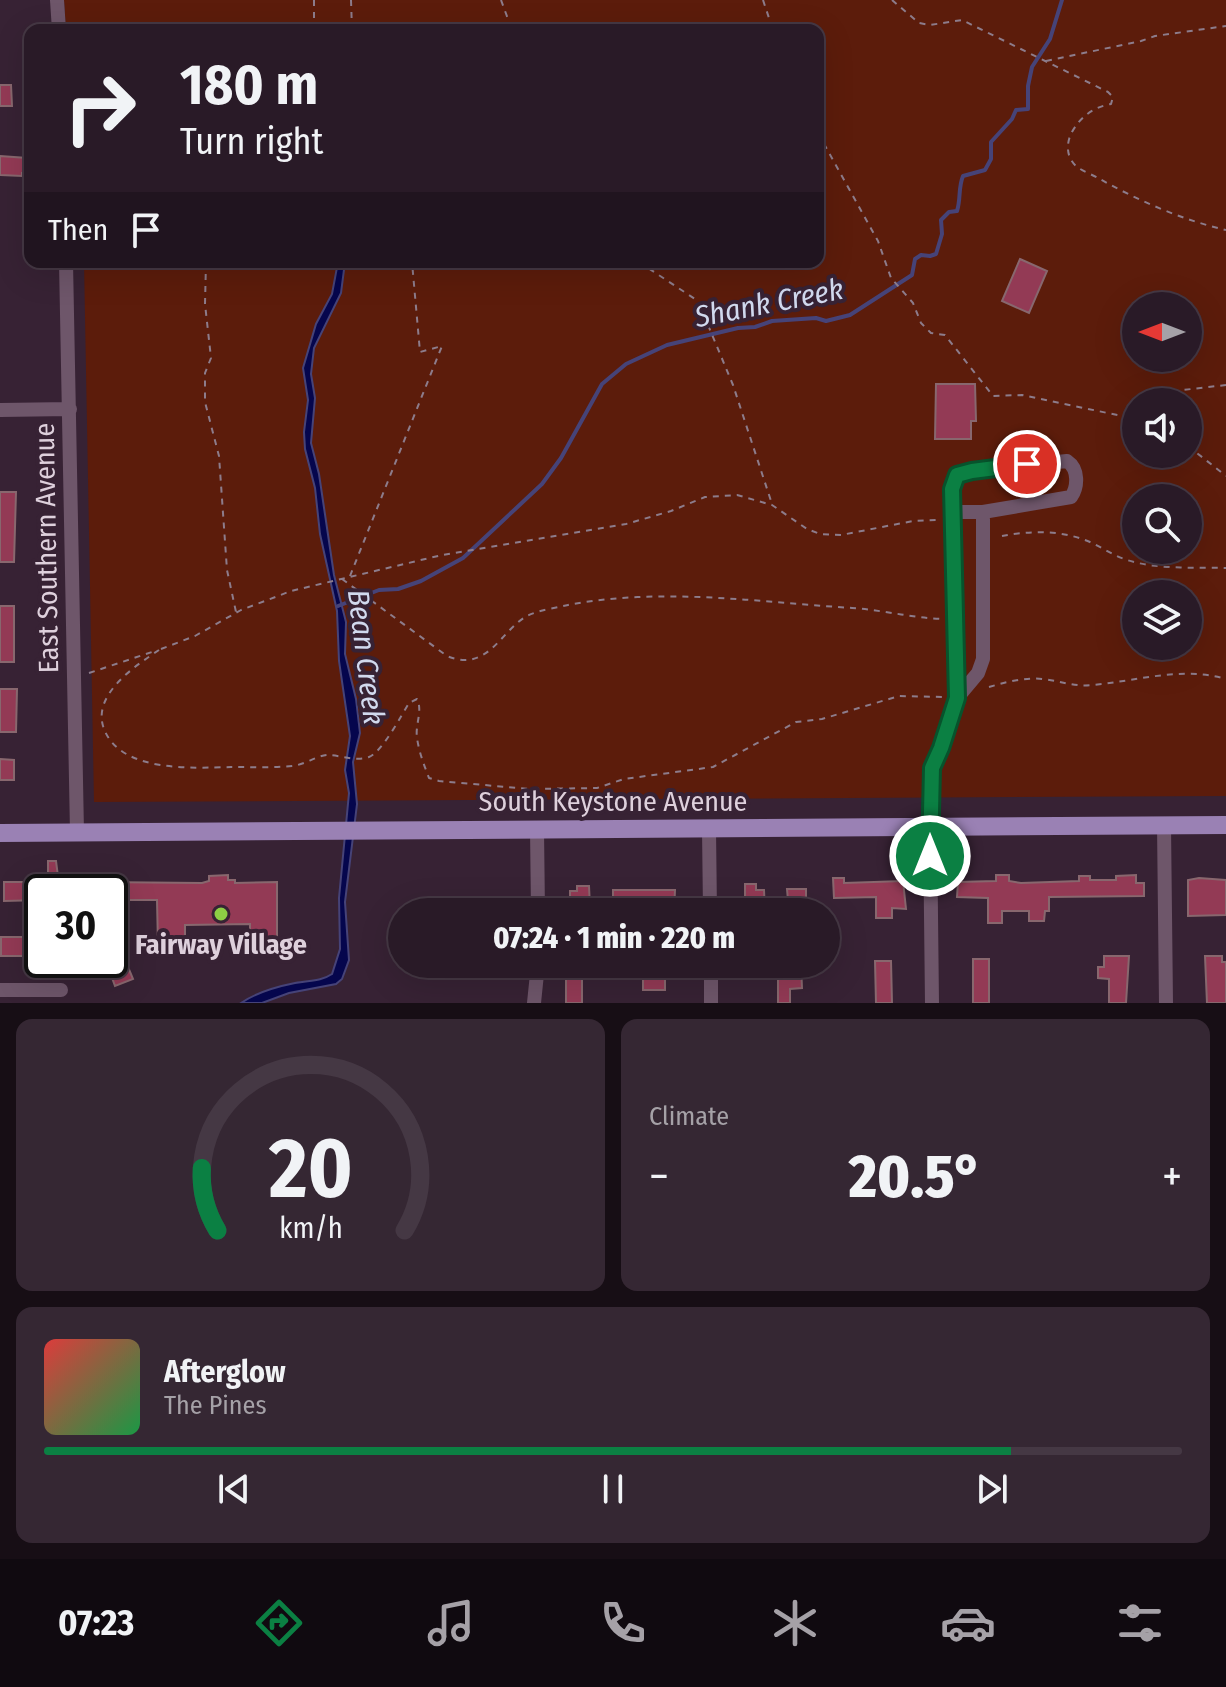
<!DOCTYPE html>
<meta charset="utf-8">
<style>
body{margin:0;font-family:"Fira Sans Condensed",sans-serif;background:#352733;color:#f1f3f6;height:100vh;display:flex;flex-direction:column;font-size:30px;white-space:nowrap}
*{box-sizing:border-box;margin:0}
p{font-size:26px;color:#a5a1a7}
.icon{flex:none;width:44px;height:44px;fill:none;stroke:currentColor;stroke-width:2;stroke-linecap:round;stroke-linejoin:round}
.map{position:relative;height:1003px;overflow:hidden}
.details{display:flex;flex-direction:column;gap:16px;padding:16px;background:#170e15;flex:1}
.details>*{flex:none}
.top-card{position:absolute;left:24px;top:24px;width:800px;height:244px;border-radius:16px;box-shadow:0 8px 32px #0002,0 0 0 2px #453844;background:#291a27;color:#f1f3f6;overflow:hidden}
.needle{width:52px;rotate:270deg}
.fabs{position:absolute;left:1122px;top:292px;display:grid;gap:16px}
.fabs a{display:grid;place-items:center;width:80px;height:80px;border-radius:50%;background:#291a27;box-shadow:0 8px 32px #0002,0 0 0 2px #453844;font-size:40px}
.speed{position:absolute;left:24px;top:874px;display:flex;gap:16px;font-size:40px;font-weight:700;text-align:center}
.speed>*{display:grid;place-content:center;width:104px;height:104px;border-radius:50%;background:#291a27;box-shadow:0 8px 32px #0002,0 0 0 2px #453844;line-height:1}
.speed .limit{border:4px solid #111;border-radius:12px;background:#fff;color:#111}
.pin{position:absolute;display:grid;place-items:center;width:68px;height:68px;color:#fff;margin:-34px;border:4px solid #fff;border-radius:50%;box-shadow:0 2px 8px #0007}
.me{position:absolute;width:88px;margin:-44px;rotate:0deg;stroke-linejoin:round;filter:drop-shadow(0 0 6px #0008)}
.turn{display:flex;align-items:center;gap:28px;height:168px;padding:0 24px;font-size:36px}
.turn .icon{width:104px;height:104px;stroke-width:2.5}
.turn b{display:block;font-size:56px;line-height:68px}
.then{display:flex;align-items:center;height:76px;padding:0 24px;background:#0003;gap:16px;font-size:30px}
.big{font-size:60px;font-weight:800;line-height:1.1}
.details .widget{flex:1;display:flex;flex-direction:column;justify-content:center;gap:12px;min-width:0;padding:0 28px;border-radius:16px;background:#352733}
.details .dial{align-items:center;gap:0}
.dial svg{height:208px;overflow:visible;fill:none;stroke:#453844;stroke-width:7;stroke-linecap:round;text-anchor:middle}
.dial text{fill:#f1f3f6;stroke:none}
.song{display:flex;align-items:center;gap:24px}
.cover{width:96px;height:96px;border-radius:12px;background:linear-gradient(135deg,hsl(0 70% 55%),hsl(140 70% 35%))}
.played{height:8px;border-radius:4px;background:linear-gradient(90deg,#0b8043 85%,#453844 85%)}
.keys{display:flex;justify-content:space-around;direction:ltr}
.heat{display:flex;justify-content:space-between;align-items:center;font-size:44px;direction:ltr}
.details .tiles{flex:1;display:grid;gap:16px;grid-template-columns:1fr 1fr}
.widget:last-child{grid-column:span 2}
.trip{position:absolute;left:388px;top:898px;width:452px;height:80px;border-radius:40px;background:#291a27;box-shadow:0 8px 32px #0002,0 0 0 2px #453844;font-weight:800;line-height:80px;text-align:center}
.tabs{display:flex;height:128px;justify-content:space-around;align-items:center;background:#100a10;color:#a5a1a7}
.tabs .icon{width:56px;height:56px}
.tabs .active{color:#0b8043}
.tabs b{font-size:36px;color:#f1f3f6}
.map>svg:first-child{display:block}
.green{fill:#5c1c0b;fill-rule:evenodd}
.water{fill:#05064d;stroke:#464378;stroke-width:2}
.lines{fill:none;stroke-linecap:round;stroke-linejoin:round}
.stream{stroke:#464378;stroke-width:4}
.building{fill:#933a55;stroke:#88676e;stroke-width:2}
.path{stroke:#8d7c8b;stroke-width:2;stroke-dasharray:6 6;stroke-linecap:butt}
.minor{stroke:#6e566a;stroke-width:14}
.major{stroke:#9a81b4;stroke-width:18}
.route-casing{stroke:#07532c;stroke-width:20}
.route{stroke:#0b8043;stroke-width:14}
.poi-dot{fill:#8dce44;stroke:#372234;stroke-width:3}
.labels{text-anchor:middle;stroke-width:8;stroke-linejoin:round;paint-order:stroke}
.street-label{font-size:28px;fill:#ded0dc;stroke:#372234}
.poi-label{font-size:28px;font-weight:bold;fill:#ded0dc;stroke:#372234}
.water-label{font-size:30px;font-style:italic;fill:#d1d9ee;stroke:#372234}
</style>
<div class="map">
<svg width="1226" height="1003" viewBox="0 0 1226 1003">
<rect width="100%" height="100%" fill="#372234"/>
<path class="green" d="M 64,0 L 1226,0 L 1226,796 L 94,802 L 84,262 L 818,262 L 818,30 L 66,30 ZM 1136,306 L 1188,306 L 1188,358 L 1136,358 ZM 1136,402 L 1188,402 L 1188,454 L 1136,454 ZM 1136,498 L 1188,498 L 1188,550 L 1136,550 ZM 1136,594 L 1188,594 L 1188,646 L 1136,646 Z"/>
<path class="water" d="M 338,262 L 345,262 L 341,293 L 314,348 L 311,374 L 315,398 L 311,443 L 319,474 L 334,575 L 346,622 L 345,654 L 356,699 L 360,733 L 353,762 L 357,804 L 345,902 L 349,960 L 342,979 L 336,984 L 289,993 L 262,1003 L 241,1003 C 257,992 275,987 295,983 C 309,980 320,982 332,974 L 340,949 L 339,898 L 349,793 L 345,770 L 350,736 L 339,661 L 337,611 L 320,534 L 315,488 L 305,449 L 304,432 L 308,400 L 303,368 L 316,324 L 332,294 Z"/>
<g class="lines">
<path class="stream" d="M 338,606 L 379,590 L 398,589 L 421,581 L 463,558 L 542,484 L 561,458 L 602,384 L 626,364 L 667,345 L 738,328 L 755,327 L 772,321 L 816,318 L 826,321 L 850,315 L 912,275 L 915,259 L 921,255 L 930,256 L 936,254 L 942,234 L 941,220 L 949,212 L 957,211 C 961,199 958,188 963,176 L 985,170 L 991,159 L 991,142 L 1012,119 L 1016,110 L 1028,109 L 1028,86 L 1032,67 L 1050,39 L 1062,0"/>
</g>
<path class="building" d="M 0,85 L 11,85 L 12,106 L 0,106 Z
M 0,156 L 27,158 L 27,173 L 22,173 L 22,176 L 0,175 Z
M 1020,259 L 1047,271 L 1029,313 L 1002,301 Z
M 936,384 L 975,384 L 976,421 L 971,421 L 971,439 L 935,439 Z
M 0,492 L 16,492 L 14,562 L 0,562 Z
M 0,606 L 14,606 L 14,662 L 0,662 Z
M 0,689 L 17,689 L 16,732 L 0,732 Z
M 0,759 L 14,760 L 14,780 L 0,780 Z
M 48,861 L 56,861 L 60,892 L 48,892 Z
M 228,875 L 228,880 L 235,880 L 235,883 L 277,882 L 277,945 L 250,945 L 250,924 L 185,925 L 185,946 L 158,946 L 157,900 L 117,900 L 117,892 L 98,892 L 98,882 L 202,883 L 209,881 L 209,876 Z
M 996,875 L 1009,875 L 1009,881 L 1021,883 L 1079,881 L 1079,876 L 1090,876 L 1090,880 L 1116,880 L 1116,876 L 1136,875 L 1136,883 L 1144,883 L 1144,896 L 1049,897 L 1049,911 L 1045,911 L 1044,921 L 1029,921 L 1029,911 L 1002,911 L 1002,923 L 988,923 L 988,898 L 957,897 L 958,882 L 996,881 Z
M 833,878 L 844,878 L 844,883 L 903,881 L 906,909 L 892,908 L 892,918 L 876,918 L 876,897 L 834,898 Z
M 1199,878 L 1226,880 L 1226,915 L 1188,916 L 1188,880 Z
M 4,882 L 42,882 L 42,900 L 4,901 Z
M 745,884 L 756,884 L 756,890 L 764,890 L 765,912 L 745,912 Z
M 577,886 L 589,886 L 590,907 L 580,907 L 580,912 L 570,912 L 570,891 L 577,891 Z
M 787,889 L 806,889 L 806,905 L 800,905 L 800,912 L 789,912 Z
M 613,890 L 675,890 L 674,912 L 649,912 L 649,907 L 624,907 L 624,912 L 613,912 Z
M 110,923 L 123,938 L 118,943 L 133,979 L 115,986 L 107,964 L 110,963 Z
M 1,937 L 42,937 L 42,947 L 24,953 L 24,956 L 1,956 Z
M 1104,956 L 1129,956 L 1126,1003 L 1109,1003 L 1109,979 L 1098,978 L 1098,967 L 1104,967 Z
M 1205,956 L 1222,956 L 1222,962 L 1226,962 L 1226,1003 L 1207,1003 Z
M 973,959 L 989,959 L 989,1003 L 973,1003 Z
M 875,961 L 891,961 L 892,1003 L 876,1003 Z
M 759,964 L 801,964 L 802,988 L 790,989 L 790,1003 L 778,1003 L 778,975 L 759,976 Z
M 647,969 L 665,969 L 665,990 L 643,990 L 643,971 Z
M 566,975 L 582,976 L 582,1003 L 566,1003 Z"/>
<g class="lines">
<path class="path" d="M 314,0 L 314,30
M 351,0 L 352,30
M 501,0 L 512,30
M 763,0 L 773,30
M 892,0 L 919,23 L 930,25 L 962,20 L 1108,92 L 1113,97 L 1111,104 C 1094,107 1081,116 1072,132 C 1066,143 1066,157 1076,166 C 1082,171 1091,174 1098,178 C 1137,200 1182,220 1226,230
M 1046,61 L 1141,41 L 1155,36 L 1226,26
M 818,133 L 878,241 L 891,278 L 913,303 L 921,323 L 931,333 L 945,335 L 993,396 L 1022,395 L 1136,419
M 206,262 L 205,304 L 211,358 L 205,373 L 205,402 L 219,456 L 227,570 L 236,612
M 639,262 L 695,299 L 703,313 L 733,385 L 772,504
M 1164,402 L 1183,390 L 1226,385
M 1188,446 L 1226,476
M 1002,536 C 1027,531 1057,530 1082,539 C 1098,544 1111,555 1127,560 C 1158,570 1194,567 1226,568
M 350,576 L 442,346 L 420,352 L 412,262
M 342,579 L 447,656 C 488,673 500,631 527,616 C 539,610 555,608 568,605 C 662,587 758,602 852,608 C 883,610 912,618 943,619
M 161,649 L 195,636 L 241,610 L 291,591 L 442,555 L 626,524 L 671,511 L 705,497 L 737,495 L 772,505 L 807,529 L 820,534 L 841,535 L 913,521 L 936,520
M 159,650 C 135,666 91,695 104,729 C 121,773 193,768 231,767 C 251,767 272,768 292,766 C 304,765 316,756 327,755 C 341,755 356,762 369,757 C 382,752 401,716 409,703 L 417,699 C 423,711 415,724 417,738 C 419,752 424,765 429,778 L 439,781 L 529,789 L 597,788 L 624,779 L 713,767 L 796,722 L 822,719 L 899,696 L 942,697
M 89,673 L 155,651
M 989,687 C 1006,682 1025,677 1043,679 C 1060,681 1075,687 1092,685 C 1138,681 1180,666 1226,679"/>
<path class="minor" d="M 57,0 L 59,30
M 66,262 L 77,832
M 0,410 L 70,409
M 951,512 L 983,512
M 1164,825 L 1166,1003
M 537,829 L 538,912
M 709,829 L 710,912
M 711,964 L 711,1003
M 0,990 L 61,990
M 534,1003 L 538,964
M 932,1003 L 930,827 L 932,768 L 941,748 L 957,698 L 952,489 L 957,475 L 972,471 L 1067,461 C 1079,469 1078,487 1071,497 L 983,512 L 983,659 L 978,673 L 957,698"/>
<path class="major" d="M 0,833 L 1226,825"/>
</g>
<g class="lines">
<g class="route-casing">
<path id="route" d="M 930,856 L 932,768 L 941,748 L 957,698 L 952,489 L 957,475 L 972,471 L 1027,464"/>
</g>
<use href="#route" class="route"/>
</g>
<circle class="poi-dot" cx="221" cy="914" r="8"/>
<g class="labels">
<g class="street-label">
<text transform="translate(46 548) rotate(-91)" y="10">East Southern Avenue</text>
<text x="613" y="811">South Keystone Avenue</text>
</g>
<g class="poi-label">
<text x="221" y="954">Fairway Village</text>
</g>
<g class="water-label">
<text transform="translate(769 303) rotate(-11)" y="10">Shank Creek</text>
<text transform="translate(366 657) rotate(83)" y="10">Bean Creek</text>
</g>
</g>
</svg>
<div class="fabs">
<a><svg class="needle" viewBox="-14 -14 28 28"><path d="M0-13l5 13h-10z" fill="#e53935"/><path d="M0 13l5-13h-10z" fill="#a5a1a7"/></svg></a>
<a><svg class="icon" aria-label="sound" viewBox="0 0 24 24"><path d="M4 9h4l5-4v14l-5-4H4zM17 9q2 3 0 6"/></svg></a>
<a><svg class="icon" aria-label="search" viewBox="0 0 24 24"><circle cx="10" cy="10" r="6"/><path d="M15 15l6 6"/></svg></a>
<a><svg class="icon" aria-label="layers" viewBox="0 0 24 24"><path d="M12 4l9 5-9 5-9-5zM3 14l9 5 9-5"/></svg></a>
</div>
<div class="speed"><div class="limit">30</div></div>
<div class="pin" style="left:1027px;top:464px;background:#d93025"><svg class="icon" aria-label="arrive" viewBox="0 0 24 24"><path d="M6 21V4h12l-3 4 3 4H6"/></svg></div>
<svg class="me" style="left:930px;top:856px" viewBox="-20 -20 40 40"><circle r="17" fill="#0b8043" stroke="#fff" stroke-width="3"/><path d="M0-11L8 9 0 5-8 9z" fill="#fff"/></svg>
<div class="trip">07:24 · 1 min · 220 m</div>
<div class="top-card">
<div class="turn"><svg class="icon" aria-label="right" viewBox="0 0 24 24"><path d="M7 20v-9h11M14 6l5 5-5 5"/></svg><div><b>180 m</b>Turn right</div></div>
<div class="then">Then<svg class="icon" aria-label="arrive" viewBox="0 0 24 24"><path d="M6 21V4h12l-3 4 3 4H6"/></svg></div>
</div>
</div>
<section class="details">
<div class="tiles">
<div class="widget dial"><svg viewBox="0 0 100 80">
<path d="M14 69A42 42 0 1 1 86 69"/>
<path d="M14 69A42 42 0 0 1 8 45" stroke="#0b8043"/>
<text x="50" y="56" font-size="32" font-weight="700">20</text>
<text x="50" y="72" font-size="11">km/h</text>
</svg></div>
<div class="widget"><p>Climate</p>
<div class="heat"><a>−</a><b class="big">20.5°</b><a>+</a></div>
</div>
<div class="widget">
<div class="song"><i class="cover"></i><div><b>Afterglow</b><p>The Pines</p></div></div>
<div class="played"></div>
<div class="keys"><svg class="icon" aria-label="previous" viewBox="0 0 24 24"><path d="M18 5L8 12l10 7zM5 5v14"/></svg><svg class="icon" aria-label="pause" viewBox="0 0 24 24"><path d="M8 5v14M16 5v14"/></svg><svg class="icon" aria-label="next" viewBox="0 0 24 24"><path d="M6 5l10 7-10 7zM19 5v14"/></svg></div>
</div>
</div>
</section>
<nav class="tabs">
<b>07:23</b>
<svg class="icon active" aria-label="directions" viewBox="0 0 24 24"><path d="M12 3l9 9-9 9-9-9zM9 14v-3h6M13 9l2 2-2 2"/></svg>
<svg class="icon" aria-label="music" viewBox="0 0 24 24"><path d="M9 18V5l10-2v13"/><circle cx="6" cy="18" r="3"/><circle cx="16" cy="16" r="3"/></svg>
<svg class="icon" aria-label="phone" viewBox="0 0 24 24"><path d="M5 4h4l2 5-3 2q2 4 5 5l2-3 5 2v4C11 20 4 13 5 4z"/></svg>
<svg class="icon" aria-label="climate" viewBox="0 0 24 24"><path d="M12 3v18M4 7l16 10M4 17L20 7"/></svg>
<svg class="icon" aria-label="car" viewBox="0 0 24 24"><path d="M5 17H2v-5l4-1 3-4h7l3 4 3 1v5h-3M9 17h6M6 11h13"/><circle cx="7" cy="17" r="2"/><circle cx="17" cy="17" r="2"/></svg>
<svg class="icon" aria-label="filters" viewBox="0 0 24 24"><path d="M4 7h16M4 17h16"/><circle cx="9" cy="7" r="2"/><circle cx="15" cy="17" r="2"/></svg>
</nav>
